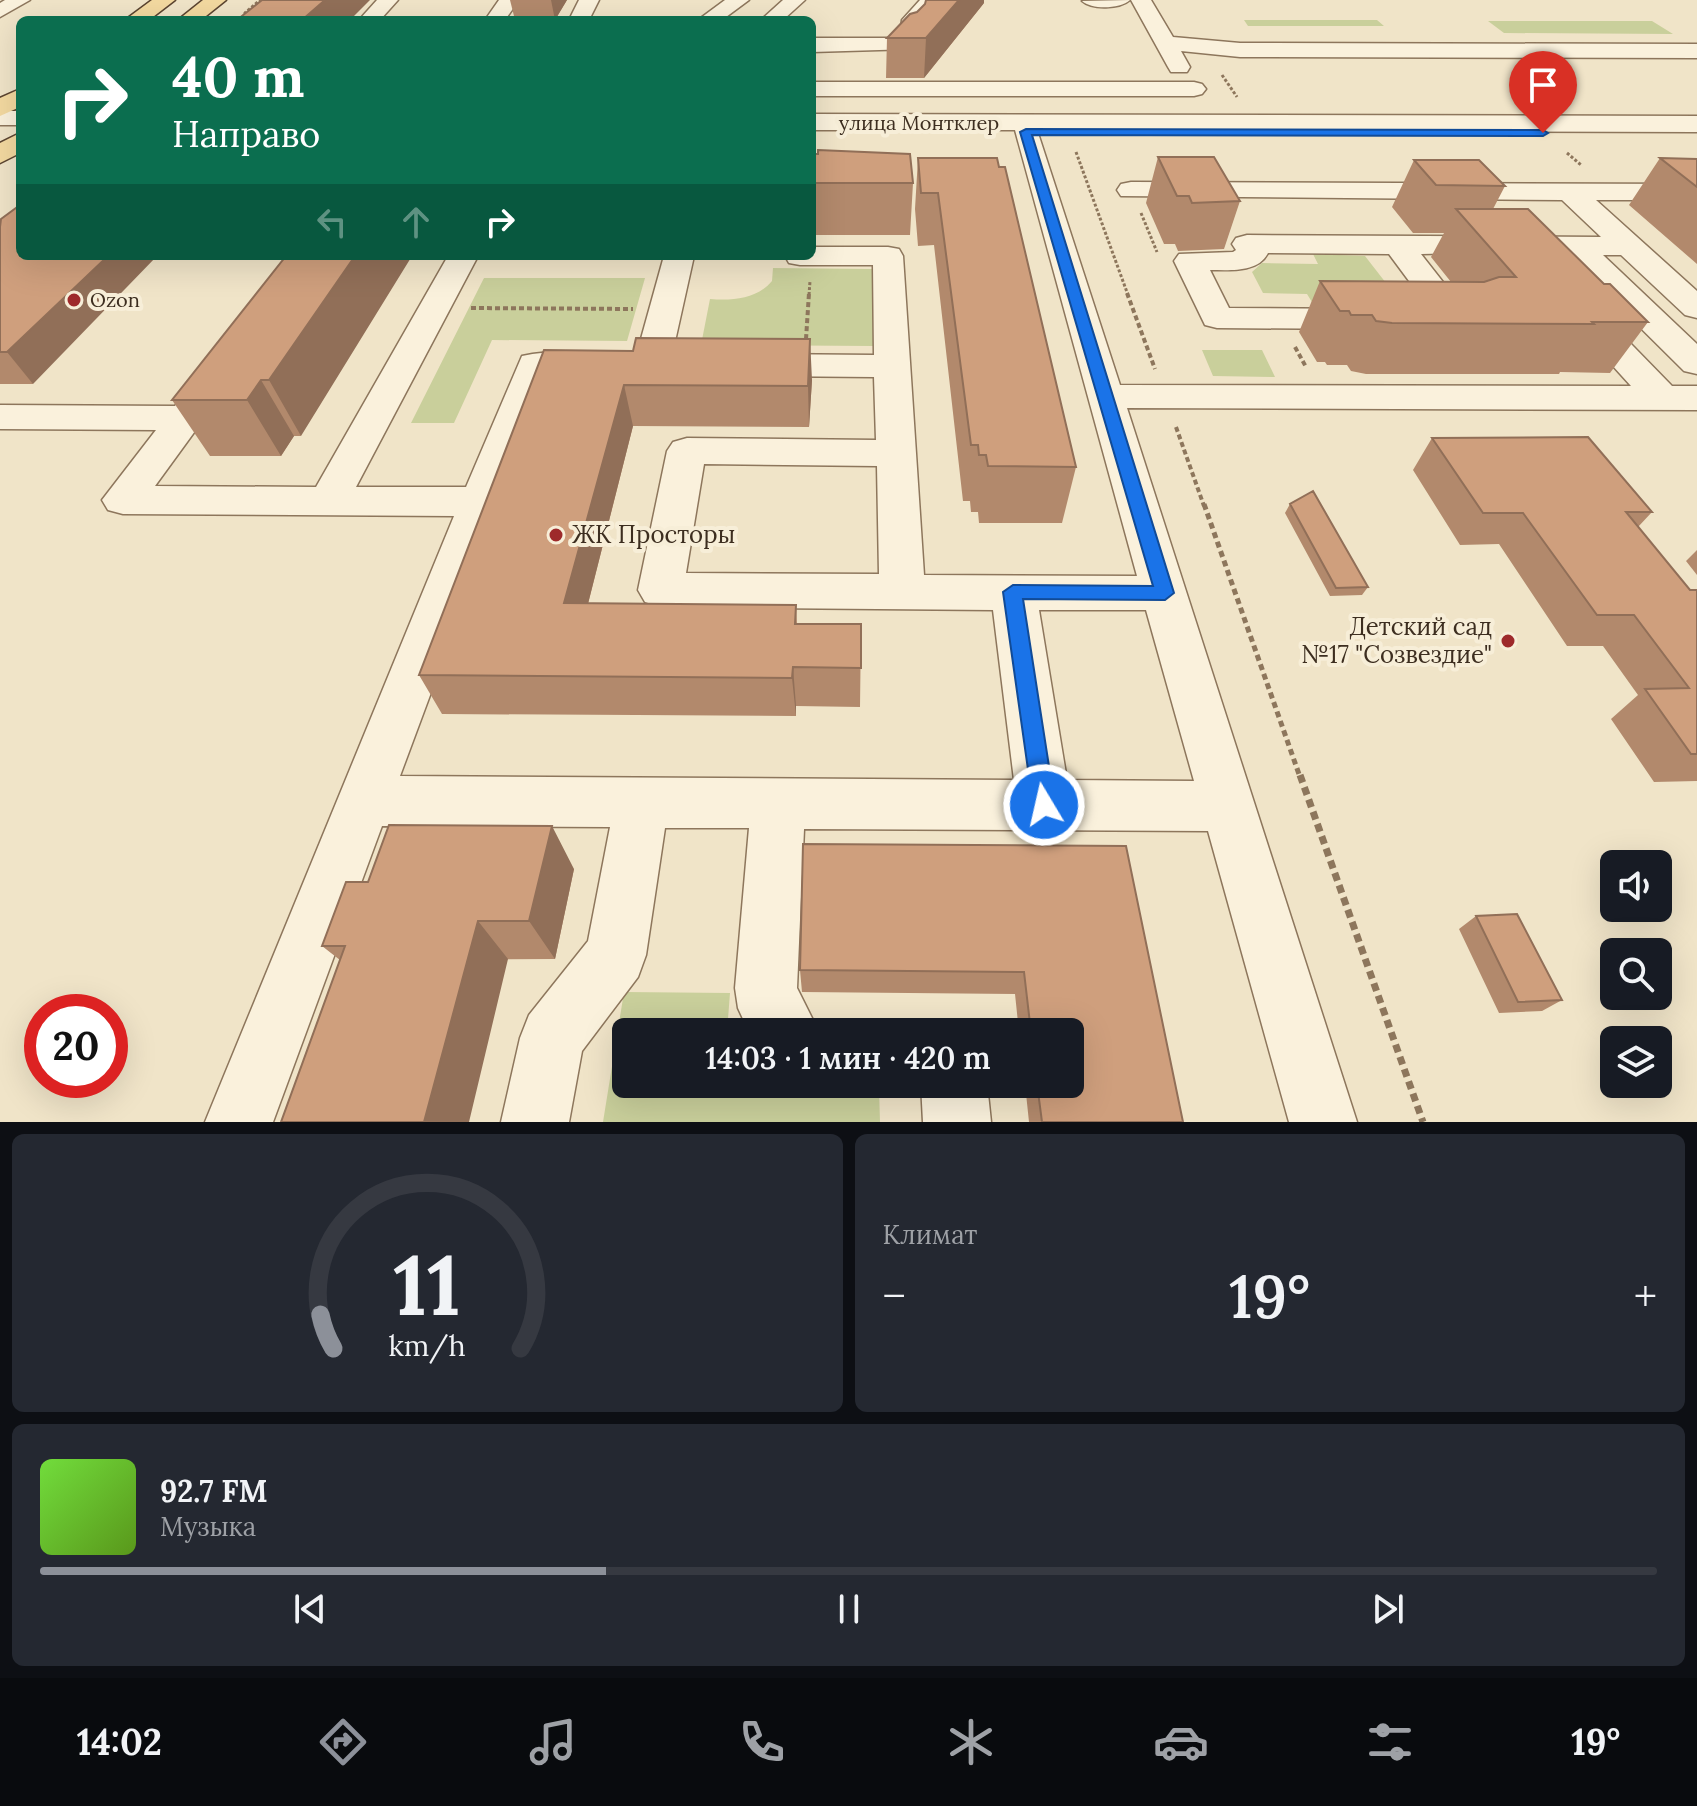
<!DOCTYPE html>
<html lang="ru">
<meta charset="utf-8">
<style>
body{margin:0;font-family:Lora,serif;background:#242831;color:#f1f3f6;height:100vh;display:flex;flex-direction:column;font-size:30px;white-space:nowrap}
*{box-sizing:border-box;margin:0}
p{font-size:26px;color:#9ea1a6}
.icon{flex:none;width:44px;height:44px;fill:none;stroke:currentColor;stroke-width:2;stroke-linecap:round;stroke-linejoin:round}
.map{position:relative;height:1122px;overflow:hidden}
.details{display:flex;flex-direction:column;gap:12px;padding:12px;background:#0d0f14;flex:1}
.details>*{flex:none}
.hud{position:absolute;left:16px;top:16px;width:800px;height:244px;border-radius:12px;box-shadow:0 8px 32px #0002;background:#0b6e4f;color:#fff;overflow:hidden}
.fabs{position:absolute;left:1600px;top:850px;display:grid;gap:16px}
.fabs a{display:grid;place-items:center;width:72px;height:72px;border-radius:12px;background:#171b24;box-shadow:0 8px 32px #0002;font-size:40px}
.speed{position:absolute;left:24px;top:994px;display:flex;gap:16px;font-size:40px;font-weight:700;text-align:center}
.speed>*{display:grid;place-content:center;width:104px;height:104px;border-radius:50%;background:#171b24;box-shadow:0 8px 32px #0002;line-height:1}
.speed .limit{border:12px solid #d22;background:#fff;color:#111}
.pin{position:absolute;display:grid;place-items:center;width:68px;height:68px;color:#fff;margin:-82px -34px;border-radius:50% 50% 50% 0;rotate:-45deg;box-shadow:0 0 8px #0007}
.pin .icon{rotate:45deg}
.me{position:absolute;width:88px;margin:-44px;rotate:351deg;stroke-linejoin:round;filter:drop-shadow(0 0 6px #0008)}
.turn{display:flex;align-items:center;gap:28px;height:168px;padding:0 24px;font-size:36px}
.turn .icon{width:104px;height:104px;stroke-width:2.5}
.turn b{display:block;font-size:56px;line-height:68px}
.lanes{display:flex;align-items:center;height:76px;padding:0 24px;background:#0003;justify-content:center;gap:40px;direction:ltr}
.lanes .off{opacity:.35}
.big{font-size:60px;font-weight:600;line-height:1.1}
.details .widget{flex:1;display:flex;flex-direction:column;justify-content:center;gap:12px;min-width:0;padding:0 28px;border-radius:12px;background:#242831}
.details .dial{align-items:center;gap:0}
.dial svg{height:208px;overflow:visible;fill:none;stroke:#363941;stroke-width:7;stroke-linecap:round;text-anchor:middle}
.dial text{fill:#f1f3f6;stroke:none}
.song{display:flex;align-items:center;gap:24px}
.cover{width:96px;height:96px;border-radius:12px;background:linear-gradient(135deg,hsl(100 70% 55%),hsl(90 70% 35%))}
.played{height:8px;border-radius:4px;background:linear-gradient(90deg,#8c9099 35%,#363941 35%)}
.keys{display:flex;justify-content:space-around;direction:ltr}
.heat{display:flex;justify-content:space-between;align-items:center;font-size:44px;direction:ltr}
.details .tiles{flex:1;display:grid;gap:12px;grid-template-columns:1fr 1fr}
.widget:last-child{grid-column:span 2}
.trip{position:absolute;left:612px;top:1018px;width:472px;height:80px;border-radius:12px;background:#171b24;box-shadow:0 8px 32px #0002;font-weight:600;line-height:80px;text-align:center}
.tabs{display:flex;height:128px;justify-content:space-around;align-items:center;background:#090b0e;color:#9ea1a6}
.tabs .icon{width:56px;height:56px}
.tabs .selected{color:#8c9099}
.tabs b{font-size:36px;color:#f1f3f6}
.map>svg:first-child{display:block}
.green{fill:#c9cf9b}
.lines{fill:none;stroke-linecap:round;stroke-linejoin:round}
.minor-casing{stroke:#8d765c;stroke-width:3}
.major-casing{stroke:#5b4430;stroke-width:3}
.path-far3{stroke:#8d765c;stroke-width:3;stroke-dasharray:3 2;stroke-linecap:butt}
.path-far2{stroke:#8d765c;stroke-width:4;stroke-dasharray:5 3;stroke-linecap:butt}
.path-far1{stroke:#8d765c;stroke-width:5;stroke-dasharray:6 4;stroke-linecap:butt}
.path{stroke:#8d765c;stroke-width:7;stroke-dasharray:8 5;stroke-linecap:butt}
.minor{fill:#faf1dc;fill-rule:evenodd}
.major{fill:#f3d9a0;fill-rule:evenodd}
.wall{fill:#b2896c}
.shaded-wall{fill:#916f58}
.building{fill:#cf9f7d;stroke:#916f58;stroke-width:2}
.route{fill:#1a73e8;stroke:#114b97;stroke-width:2}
.poi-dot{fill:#9e2a2b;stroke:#f7eed8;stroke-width:3}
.labels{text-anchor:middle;stroke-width:8;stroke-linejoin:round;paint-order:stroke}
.far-street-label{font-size:20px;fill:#3d2e20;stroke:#f7eed8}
.far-poi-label{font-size:20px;fill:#3d2e20;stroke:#f7eed8;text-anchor:start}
.poi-label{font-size:24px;fill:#3d2e20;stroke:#f7eed8;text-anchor:start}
</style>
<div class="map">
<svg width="1697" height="1122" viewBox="0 0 1697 1122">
<rect width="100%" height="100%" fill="#f0e4c8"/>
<path class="green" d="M 1244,20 L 1377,20 L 1384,26 L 1248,26 Z
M 1488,21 L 1652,21 L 1673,34 L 1504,33 Z
M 1313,254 L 1365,256 L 1400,301 L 1315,307 L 1307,294 L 1263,293 L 1252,272 L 1262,263 L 1318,264 Z
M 773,268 L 872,269 L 874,346 L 701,345 L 710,299 C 732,301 757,299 772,281 Z
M 484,278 L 645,278 L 627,341 L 492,340 L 454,423 L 411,423 Z
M 1202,350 L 1262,350 L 1275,377 L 1213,376 Z
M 624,992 L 730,993 L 727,1032 L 626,1032 L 626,1084 L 879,1088 L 880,1122 L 603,1122 Z"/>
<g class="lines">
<g class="minor-casing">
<path id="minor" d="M 5,0 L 30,0 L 0,17 L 0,3 Z
M 377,0 L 398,0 L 380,20 L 359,20 Z
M 499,0 L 519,0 L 505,20 L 485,20 Z
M 579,0 L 599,0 L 589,20 L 569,20 Z
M 725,0 L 749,0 L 722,20 L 698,20 Z
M 783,0 L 805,0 L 783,20 L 761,20 Z
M 920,0 L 941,0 L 922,21 L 921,40 L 913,49 L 812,52 L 812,38 L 900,38 L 902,20 Z
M 1130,0 C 1120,9 1092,10 1082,1 Z
M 1131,0 L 1151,0 L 1173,37 L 1240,43 L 1697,44 L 1697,58 L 1240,57 L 1181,51 L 1190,67 L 1187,72 L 1171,72 L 1168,67 Z
M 812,82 L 1194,82 L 1202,84 L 1206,89 L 1202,94 L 1194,96 L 812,96 Z
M 0,111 L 20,111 L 20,125 L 0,125 Z
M 812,114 L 1697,116 L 1697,132 L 1037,130 L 1120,385 L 1631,386 L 1564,312 L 1569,305 L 1581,302 L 1593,305 L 1672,386 L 1697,386 L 1697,410 L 1127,408 L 1357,1122 L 1289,1122 L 1208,831 L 804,829 L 797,988 L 819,1032 L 749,1032 L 738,1008 L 735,988 L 749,828 L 665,828 L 646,955 L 638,977 L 582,1051 L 569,1122 L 501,1122 L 520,1038 L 529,1015 L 588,941 L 610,827 L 382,826 L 273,1122 L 205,1122 L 454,516 L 123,514 L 108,510 L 102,500 L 156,430 L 0,429 L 0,405 L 175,406 C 192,384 202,357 233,364 L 238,372 L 155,486 L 316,487 L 448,256 L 478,256 L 356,487 L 466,487 L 522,356 C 549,350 584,350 611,356 L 616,364 L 611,372 L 598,375 L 549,375 L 400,776 L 1014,780 L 993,610 L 661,607 L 645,602 L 638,590 L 667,451 L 673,442 L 687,438 L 876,440 L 874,377 L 751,376 L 738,373 L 733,365 L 738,357 L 751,354 L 874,355 L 873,265 L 800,265 L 789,263 L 785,256 L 812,256 L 812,247 L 888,247 L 899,249 L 903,256 L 924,575 L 1137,576 L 1015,130 L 812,130 ZM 704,464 L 877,466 L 879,574 L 686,573 ZM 1039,610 L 1146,610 L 1194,781 L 1067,780 Z
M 1131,182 L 1697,184 L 1697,200 L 1596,200 L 1697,291 L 1697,318 L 1685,315 L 1621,255 L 1603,255 L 1697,344 L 1697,374 L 1684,371 L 1567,255 L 1508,252 L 1421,254 L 1472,319 L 1467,326 L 1455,329 L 1432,326 L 1427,319 L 1432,312 L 1389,254 L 1268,253 C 1258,273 1230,270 1210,270 L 1229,308 L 1363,309 L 1375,312 L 1380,319 L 1375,326 L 1363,329 L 1217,328 L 1205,325 L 1174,261 L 1179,254 L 1233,252 L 1236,250 L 1232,244 L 1236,238 L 1247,235 L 1601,237 L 1562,200 L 1121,196 L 1117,190 L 1121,184 Z
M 664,256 L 694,256 L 670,364 L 665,372 L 652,375 L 639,372 L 634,364 Z
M 921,1084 L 987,1084 L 991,1122 L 923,1122 Z"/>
</g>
<g class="major-casing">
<path id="major" d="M 152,0 L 175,0 L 149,20 L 125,20 Z
M 203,0 L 226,0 L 201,20 L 178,20 Z
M 20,89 L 20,107 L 0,116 L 0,98 Z
M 20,133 L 20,153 L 0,163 L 0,143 Z"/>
</g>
<path class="path-far3" d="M 248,20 L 251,18 L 245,13 L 260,0
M 1222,75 L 1237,97
M 1076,152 L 1128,295
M 1567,153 L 1581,165
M 1141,213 L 1157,252
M 809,295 L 810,281"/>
<path class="path-far2" d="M 1127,293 L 1155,369
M 471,308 L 633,309
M 806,339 L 809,293
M 1295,347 L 1306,367
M 1176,427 L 1204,506"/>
<path class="path-far1" d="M 1204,504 L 1300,777"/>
<path class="path" d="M 1300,775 L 1423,1122"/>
<use href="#minor" class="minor"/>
<use href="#major" class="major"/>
</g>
<path class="wall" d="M 510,0 L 567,0 L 555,20 L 515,20 Z
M 984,3 L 924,78 L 886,78 L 887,38 Z
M 812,154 L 913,183 L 910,235 L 812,235 Z
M 1158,157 L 1240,201 L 1224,249 L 1178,251 L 1175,244 L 1164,244 L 1146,203 Z
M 918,158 L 997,158 L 1076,467 L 1062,523 L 979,523 L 978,512 L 971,512 L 970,501 L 963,501 L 934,245 L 918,246 L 915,209 Z
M 1660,158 L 1697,159 L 1697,264 L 1629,205 Z
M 1414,160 L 1505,186 L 1493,209 L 1604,284 L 1648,322 L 1610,373 L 1560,372 L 1559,374 L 1366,374 L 1351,371 L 1347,365 L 1327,365 L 1325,362 L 1317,362 L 1299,332 L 1320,281 L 1451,282 L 1431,257 L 1444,233 L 1413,233 L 1392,207 Z
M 0,227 L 33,384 L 0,384 Z
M 286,256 L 301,436 L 294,436 L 281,456 L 210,456 L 172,400 Z
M 633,351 L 812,380 L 809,427 L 633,426 L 588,604 L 796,605 L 797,624 L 861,624 L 860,707 L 796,706 L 796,716 L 442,714 L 419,675 Z
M 1432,438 L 1652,512 L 1638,527 L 1690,590 L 1697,590 L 1697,781 L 1654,782 L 1611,719 L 1638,695 L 1603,646 L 1567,646 L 1499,544 L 1460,545 L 1413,470 Z
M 1290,504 L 1368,587 L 1362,595 L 1330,596 L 1285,513 Z
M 1697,550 L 1697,575 L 1686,561 Z
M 1126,846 L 1183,1122 L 1029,1122 L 1025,1084 L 1070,1084 L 1070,1032 L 1019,1032 L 1015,994 L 802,992 L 800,970 Z
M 574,869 L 555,959 L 340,960 L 322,946 L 368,882 Z
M 1476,916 L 1562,1000 L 1542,1011 L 1499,1013 L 1459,929 Z"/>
<path class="shaded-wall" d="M 325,0 L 370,0 L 350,20 L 302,20 Z
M 551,0 L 567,0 L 555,20 Z
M 959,0 L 984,0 L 984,3 L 924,78 L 926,38 Z
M 108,256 L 157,256 L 33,384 L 7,352 Z
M 355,256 L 412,256 L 301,436 L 269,380 Z
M 810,339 L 812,380 L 809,427 L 808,386 Z
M 261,380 L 294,436 L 281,456 L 247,400 Z
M 624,385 L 633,426 L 578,643 L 564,603 Z
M 793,667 L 796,706 L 796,716 L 792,678 Z
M 552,826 L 574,869 L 555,959 L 529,921 Z
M 478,921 L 508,959 L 469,1122 L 424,1122 Z"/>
<path class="building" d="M 262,0 L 325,0 L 302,20 L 237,20 Z
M 926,0 L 959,0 L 926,38 L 887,38 L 910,14 L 917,12 L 925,4 Z
M 818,150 L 910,154 L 913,183 L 812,183 L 812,154 L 818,154 Z
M 1158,157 L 1214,157 L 1240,201 L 1192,203 L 1189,196 L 1177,196 Z
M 918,158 L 997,158 L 999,167 L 1005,167 L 1076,467 L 988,466 L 986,455 L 979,455 L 978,445 L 971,445 L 938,193 L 921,193 Z
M 1660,158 L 1697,159 L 1697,187 Z
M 1414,160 L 1479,160 L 1505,186 L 1436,185 Z
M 20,205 L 20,256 L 108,256 L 7,352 L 0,352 L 0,227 L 1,219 Z
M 1456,209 L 1528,209 L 1604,284 L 1610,284 L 1648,322 L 1592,322 L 1594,324 L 1392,323 L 1376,321 L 1372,315 L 1351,315 L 1349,311 L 1340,311 L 1320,281 L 1484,282 L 1499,277 L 1516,277 Z
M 286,256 L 355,256 L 269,380 L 261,380 L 247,400 L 172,400 Z
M 636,338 L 810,339 L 808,386 L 624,385 L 564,603 L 796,605 L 795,624 L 861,624 L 861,668 L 793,667 L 792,678 L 419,675 L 544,350 L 633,351 Z
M 1588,437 L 1652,512 L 1626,512 L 1690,590 L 1697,590 L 1697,754 L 1691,754 L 1645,689 L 1689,688 L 1634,615 L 1597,615 L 1523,513 L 1483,513 L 1432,438 Z
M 1313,491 L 1368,587 L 1336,588 L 1290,504 Z
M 389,825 L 552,826 L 529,921 L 478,921 L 424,1122 L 281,1122 L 345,946 L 322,946 L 346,882 L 368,882 Z
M 803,844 L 1126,846 L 1183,1122 L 1042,1122 L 1037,1084 L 1070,1084 L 1070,1032 L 1031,1032 L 1024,972 L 800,970 Z
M 1517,914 L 1562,1000 L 1518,1002 L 1476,916 Z"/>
<path class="route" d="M 1026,129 L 1543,130 L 1548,133 L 1543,136 L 1032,135 L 1174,593 L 1165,600 L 1023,599 L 1055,805 L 1052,812 L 1044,815 L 1036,812 L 1033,805 L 1003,592 L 1013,585 L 1153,586 L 1020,132 Z"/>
<g class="poi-dot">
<circle cx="74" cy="300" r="8"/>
<circle cx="556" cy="535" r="8"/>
<circle cx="1508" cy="641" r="8"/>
</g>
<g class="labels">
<g class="far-street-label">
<text x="919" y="130">улица Монтклер</text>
</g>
<g class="far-poi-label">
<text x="90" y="307">Ozon</text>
</g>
<g class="poi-label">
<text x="572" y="543">ЖК Просторы</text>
<text x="1492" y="635" text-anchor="end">Детский сад<tspan x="1492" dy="28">№17 "Созвездие"</tspan></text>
</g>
</g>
</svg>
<div class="fabs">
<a><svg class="icon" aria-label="sound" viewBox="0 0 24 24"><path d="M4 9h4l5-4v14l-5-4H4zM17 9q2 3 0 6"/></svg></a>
<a><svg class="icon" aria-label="search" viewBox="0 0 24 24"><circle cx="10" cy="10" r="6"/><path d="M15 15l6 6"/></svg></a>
<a><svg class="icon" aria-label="layers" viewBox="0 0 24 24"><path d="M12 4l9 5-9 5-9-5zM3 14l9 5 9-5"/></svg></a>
</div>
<div class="speed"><div class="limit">20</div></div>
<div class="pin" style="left:1543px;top:133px;background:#d93025"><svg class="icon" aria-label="arrive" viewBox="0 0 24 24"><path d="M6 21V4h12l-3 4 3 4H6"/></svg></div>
<svg class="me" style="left:1044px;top:805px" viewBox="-20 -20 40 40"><circle r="17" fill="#1a73e8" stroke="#fff" stroke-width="3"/><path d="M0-11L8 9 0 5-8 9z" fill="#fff"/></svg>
<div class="trip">14:03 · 1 мин · 420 m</div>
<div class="hud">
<div class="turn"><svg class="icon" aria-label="right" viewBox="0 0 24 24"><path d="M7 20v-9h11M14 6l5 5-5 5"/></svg><div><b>40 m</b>Направо</div></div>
<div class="lanes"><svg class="icon off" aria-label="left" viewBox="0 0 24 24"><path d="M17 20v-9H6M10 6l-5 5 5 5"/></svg><svg class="icon off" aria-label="ahead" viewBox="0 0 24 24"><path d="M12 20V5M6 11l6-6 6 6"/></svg><svg class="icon" aria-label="right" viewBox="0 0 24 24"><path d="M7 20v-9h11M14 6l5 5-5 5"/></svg></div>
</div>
</div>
<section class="details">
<div class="tiles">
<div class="widget dial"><svg viewBox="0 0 100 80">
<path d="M14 69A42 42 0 1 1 86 69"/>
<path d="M14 69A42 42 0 0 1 9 56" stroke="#8c9099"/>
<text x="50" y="56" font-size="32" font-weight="700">11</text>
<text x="50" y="72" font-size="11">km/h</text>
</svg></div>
<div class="widget"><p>Климат</p>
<div class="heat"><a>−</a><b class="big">19°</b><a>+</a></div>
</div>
<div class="widget">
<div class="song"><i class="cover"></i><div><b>92.7 FM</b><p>Музыка</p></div></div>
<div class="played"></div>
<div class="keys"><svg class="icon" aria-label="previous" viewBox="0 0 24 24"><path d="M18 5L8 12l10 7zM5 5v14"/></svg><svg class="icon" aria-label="pause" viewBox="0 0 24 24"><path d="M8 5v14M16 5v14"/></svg><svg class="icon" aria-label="next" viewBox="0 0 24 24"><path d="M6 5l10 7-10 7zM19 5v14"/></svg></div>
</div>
</div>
</section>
<nav class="tabs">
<b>14:02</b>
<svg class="icon selected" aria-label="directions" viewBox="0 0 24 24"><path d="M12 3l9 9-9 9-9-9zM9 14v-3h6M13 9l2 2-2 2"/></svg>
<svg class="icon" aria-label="music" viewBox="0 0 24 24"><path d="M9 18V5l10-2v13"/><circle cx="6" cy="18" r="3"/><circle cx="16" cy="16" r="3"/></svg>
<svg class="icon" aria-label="phone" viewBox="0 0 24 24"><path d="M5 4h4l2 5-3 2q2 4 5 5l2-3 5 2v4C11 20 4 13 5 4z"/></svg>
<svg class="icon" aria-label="climate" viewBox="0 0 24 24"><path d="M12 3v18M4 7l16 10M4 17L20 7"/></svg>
<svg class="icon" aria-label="car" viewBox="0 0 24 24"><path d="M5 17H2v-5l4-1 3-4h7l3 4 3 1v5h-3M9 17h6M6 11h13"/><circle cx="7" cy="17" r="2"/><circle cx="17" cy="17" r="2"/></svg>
<svg class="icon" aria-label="filters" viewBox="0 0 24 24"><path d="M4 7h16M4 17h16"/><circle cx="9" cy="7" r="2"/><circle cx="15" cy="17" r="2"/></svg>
<b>19°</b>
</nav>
